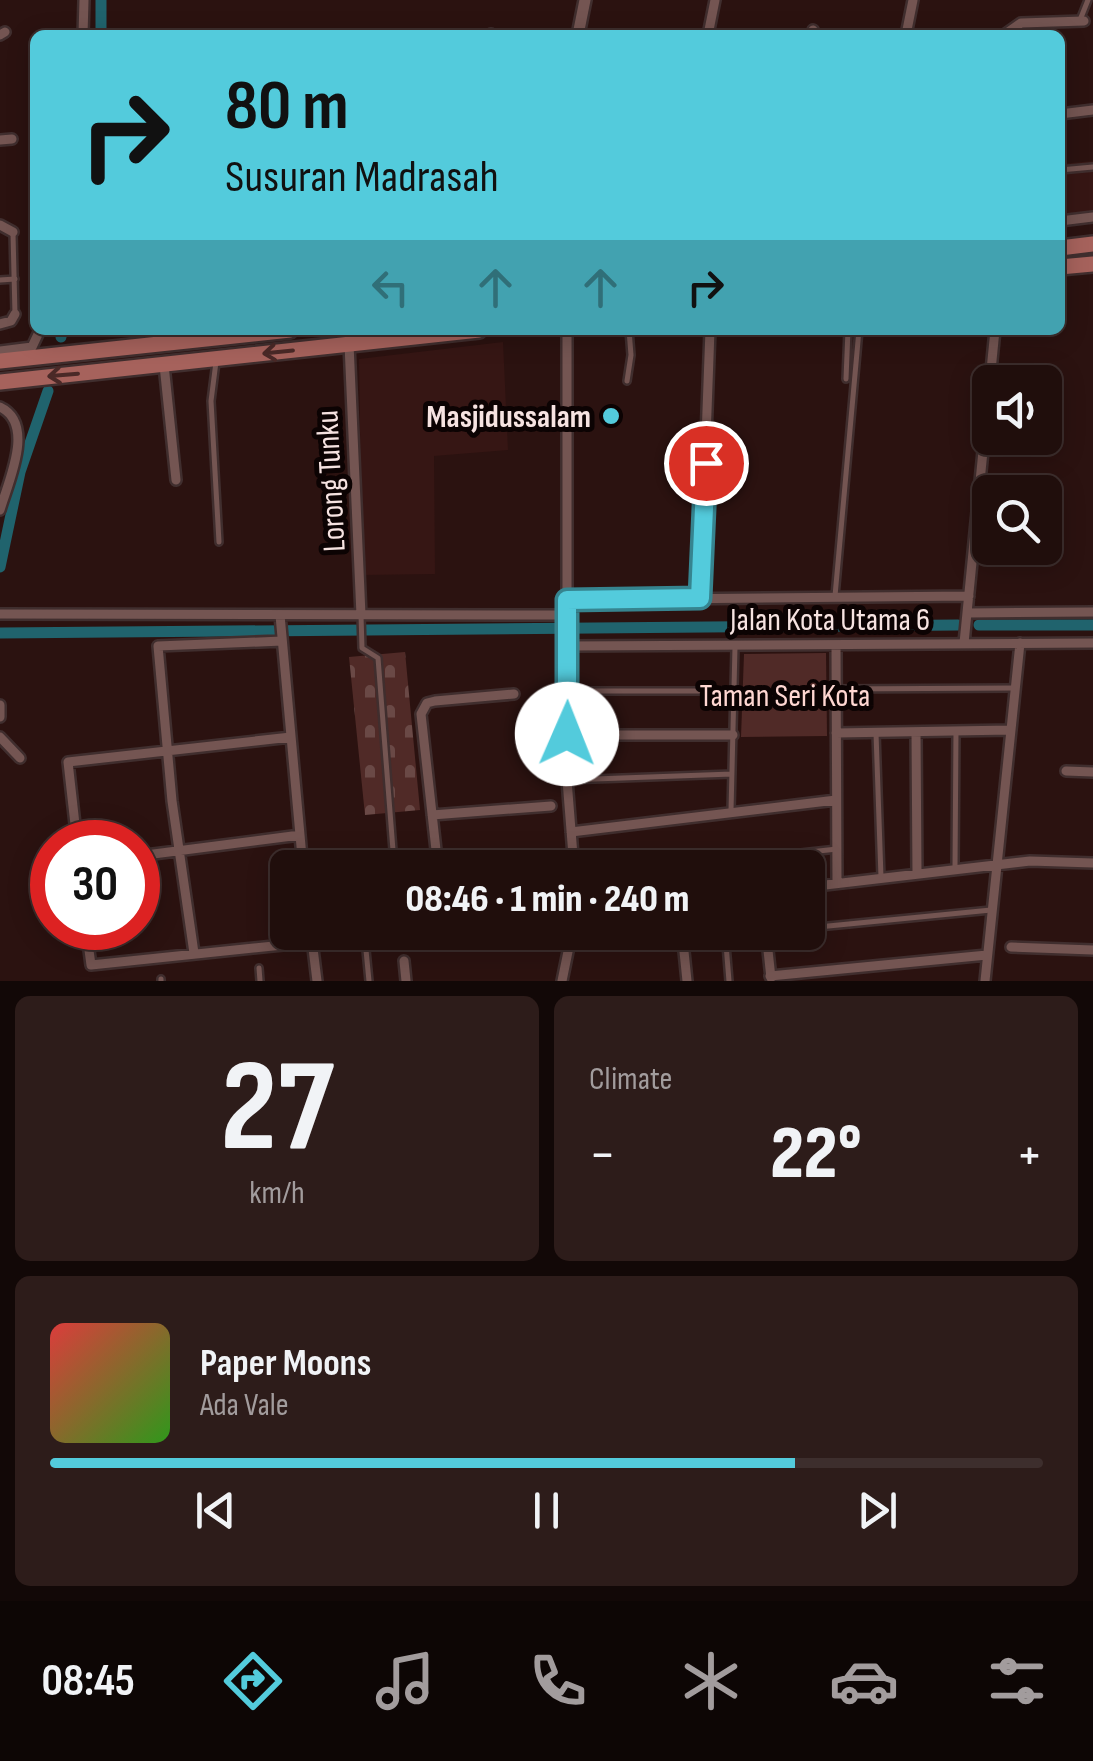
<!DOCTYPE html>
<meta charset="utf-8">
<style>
body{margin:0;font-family:"Sofia Sans Condensed",sans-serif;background:#2d1c1a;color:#f1f3f6;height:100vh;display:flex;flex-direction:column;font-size:38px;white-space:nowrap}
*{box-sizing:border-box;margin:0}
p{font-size:32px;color:#a29c9d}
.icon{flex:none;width:55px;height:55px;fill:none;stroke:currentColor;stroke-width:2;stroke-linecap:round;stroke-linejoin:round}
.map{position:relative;height:981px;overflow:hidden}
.side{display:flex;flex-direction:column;gap:15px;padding:15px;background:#120807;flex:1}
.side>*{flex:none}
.hud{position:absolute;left:30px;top:30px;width:1035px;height:305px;border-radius:15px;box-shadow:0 5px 25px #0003,0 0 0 2px #3d2e2d;background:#53cbdc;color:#111;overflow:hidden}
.tools{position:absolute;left:972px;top:365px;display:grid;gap:20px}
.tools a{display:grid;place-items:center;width:90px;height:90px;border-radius:15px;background:#200e0c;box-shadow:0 5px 25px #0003,0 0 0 2px #3d2e2d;font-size:50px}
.speed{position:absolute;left:30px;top:820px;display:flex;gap:20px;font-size:50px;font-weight:700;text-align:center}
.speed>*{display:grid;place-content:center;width:130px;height:130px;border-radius:50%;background:#200e0c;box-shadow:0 5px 25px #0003,0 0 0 2px #3d2e2d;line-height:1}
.speed .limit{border:15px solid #d22;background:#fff;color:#111}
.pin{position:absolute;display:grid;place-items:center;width:85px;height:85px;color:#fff;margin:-42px;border:5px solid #fff;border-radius:50%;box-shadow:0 2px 10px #0007}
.me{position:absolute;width:110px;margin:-55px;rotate:1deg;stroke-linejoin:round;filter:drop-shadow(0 0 8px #0008)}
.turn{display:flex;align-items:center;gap:35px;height:210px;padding:0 30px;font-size:45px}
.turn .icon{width:130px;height:130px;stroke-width:2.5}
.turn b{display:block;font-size:70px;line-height:85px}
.lanes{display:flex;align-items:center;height:95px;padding:0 30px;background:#0003;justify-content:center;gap:50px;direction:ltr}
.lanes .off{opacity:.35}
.big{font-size:75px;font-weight:800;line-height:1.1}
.side .card{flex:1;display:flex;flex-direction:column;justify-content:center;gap:15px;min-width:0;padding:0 35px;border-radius:15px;background:#2d1c1a}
.side .dial{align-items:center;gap:0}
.dial b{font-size:130px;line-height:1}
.song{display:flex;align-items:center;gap:30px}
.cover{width:120px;height:120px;border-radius:15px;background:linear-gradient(135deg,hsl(0 70% 55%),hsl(110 70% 35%))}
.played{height:10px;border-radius:5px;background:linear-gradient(90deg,#53cbdc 75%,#3d2e2d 75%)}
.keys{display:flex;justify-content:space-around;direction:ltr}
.heat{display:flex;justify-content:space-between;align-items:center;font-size:55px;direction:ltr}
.side .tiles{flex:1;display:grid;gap:15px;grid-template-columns:1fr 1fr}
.card:last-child{grid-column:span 2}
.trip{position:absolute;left:270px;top:850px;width:555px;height:100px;border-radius:15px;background:#200e0c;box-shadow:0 5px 25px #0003,0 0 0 2px #3d2e2d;font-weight:800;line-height:100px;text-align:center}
.tab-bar{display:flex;height:160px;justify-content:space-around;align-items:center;background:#0d0605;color:#a29c9d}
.tab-bar .icon{width:70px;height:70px}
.tab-bar .current{color:#53cbdc}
.tab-bar b{font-size:45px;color:#f1f3f6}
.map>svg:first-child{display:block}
.built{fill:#361614}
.green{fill:#502a27}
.cemetery{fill:url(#cemetery-stones)}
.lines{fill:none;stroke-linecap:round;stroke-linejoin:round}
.canal{stroke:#20636d;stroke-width:11}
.service-casing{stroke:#402e2e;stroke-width:10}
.minor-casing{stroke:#402e2e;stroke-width:14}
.tertiary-casing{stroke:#402e2e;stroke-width:16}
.primary-casing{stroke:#402e2e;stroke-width:20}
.service{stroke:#745552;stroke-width:5}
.minor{stroke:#745552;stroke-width:9}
.tertiary{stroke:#745552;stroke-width:11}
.primary{stroke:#a6625c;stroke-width:15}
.oneway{stroke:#4a2927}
.route-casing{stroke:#36848f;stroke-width:25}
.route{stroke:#53cbdc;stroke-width:18}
.poi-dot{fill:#53cbdc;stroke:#0c0303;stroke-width:4}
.labels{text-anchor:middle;stroke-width:10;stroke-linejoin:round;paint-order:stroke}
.poi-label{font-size:32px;font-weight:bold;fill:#f6e3e1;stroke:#0c0303;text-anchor:end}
.street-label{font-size:32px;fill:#f6e3e1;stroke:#0c0303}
.park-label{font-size:32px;fill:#ffd7d2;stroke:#0c0303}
</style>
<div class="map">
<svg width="1093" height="981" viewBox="0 0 1093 981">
<defs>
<pattern id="cemetery-stones" width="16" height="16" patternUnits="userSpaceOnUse" patternTransform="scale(2.5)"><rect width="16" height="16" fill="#502a27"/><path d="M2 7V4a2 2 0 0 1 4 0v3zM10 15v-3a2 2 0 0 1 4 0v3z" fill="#6a4946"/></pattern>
</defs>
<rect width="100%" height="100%" fill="#2b1210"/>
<path class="built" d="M 1093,161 L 1093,222 L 1060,226 L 1060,164 Z
M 503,342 L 508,450 L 434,456 L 435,574 L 362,575 L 359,359 Z"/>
<path class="green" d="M 826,653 L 827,736 L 741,737 L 744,654 Z"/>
<path class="cemetery" d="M 405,652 L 420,810 L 365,815 L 349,657 Z"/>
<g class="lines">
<path class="canal" d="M 101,35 L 101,0
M 61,337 L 62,330
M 0,567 L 20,472 L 48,391
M 979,625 L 1093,625
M 0,633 L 958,625"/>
<g class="service-casing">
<path id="service" d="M 1080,20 L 1088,0
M 1060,170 L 1093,167
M 13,233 L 15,314
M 0,280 L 15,279
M 216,362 L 211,401 L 219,542
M 846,379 L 848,330
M 627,381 L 631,355 L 629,330
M 835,596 L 859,330
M 361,615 L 362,648 L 378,658 L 394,863
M 836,689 L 1015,688
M 567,691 L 734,691
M 876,733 L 881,877
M 567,780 L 732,774
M 731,811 L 735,647
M 664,868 L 837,849
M 955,868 L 956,731
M 808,928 L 991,910
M 725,932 L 729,981
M 366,950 L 369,981
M 259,968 L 260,981
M 161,979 L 161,981"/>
</g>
<g class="minor-casing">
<path id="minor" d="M 0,35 L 5,32
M 83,35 L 84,0
M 491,35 L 491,34
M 708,35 L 715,0
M 812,35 L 813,30
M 906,35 L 913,0
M 1004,35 L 1021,23 L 1084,21
M 1060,114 L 1093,110
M 0,140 L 12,139
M 1060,221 L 1093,217
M 0,225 L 13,232
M 0,324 L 11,321 L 15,314
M 567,330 L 567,780 L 574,868
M 349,344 L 361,615
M 0,351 L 32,347 L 40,330
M 164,365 L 176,480
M 0,407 C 36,424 8,482 0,510
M 700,599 L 710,330
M 567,600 L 969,596
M 968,613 L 1093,612
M 0,614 L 567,615
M 280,615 L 303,868
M 964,643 L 995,330
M 836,645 L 837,883
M 567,646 L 1093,643
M 0,705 L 0,717
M 916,732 L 917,874
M 836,733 L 1011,730
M 567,735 L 733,735
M 0,737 L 20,758
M 1066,771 L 1093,772
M 432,815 L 551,806
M 571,832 L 836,800
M 77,842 L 68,762 L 291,737
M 138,856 L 300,835
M 438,868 L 421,714 L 427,703 L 435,701 L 514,694
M 808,887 L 1030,861 L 1093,863
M 86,928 L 91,965 L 312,942
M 311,932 L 317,981
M 682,932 L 687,981
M 766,932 L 771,978
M 1011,947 L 1093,950
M 194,953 L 172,801 L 158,646 L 282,641
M 404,961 L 406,981
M 770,976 L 987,955
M 562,981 L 572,932
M 985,981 L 1020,643"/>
</g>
<g class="tertiary-casing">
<path id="tertiary" d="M 578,35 L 585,0"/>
</g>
<g class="primary-casing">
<path id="primary" d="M 1060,248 L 1093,244
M 1060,267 L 1093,264
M 0,361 L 290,330
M 0,382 L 479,330"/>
</g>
<use href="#service" class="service"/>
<use href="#minor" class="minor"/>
<use href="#tertiary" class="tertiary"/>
<use href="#primary" class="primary"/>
</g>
<defs><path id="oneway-shaft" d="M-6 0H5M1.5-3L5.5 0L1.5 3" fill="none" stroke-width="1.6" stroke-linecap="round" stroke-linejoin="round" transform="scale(2.5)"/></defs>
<g class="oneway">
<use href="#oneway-shaft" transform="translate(278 352) rotate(174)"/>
<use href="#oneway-shaft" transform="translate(63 375) rotate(175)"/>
</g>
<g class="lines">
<g class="route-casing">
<path id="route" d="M 567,734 L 567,600 L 700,598 L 706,463"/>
</g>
<use href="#route" class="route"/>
</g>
<circle class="poi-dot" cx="611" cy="416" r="10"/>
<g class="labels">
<g class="poi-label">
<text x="591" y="427">Masjidussalam</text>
</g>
<g class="street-label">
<text transform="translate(330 481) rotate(-93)" y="11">Lorong Tunku</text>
<text x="830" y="630">Jalan Kota Utama 6</text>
</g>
<g class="park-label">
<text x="785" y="706">Taman Seri Kota</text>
</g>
</g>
</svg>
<div class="tools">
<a><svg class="icon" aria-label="sound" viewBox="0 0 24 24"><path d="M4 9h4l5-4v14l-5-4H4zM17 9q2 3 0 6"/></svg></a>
<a><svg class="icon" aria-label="search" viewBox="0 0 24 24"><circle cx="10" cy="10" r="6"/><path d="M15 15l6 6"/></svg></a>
</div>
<div class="speed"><div class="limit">30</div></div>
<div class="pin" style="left:706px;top:463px;background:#d93025"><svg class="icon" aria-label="arrive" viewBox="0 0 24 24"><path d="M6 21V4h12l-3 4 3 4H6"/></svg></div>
<svg class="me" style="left:567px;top:734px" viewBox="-20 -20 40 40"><circle r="19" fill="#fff"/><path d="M0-13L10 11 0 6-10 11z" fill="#53cbdc"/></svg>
<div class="trip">08:46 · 1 min · 240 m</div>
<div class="hud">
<div class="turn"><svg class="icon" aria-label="right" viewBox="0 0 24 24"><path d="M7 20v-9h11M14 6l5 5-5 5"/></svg><div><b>80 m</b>Susuran Madrasah</div></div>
<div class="lanes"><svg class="icon off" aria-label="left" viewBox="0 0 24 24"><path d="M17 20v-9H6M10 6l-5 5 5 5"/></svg><svg class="icon off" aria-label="ahead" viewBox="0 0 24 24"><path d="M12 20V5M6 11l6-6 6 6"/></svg><svg class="icon off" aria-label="ahead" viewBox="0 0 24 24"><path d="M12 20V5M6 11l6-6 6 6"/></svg><svg class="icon" aria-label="right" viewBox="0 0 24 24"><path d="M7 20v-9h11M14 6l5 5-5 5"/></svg></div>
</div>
</div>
<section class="side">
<div class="tiles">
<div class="card dial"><b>27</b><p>km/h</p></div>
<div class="card"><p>Climate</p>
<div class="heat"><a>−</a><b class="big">22°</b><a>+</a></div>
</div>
<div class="card">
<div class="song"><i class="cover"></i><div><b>Paper Moons</b><p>Ada Vale</p></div></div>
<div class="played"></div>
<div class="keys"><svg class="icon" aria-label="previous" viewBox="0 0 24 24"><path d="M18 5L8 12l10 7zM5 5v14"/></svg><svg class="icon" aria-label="pause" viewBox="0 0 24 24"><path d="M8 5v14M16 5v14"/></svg><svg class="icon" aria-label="next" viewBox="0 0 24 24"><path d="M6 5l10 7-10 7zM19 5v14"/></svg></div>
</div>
</div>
</section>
<nav class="tab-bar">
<b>08:45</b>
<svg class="icon current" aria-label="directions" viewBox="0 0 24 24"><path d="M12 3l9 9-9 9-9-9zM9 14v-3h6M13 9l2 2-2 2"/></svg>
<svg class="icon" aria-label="music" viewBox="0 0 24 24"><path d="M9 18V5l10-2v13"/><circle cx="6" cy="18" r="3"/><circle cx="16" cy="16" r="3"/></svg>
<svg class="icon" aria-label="phone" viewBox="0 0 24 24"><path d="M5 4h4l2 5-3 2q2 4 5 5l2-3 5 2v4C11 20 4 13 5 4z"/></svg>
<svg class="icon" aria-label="climate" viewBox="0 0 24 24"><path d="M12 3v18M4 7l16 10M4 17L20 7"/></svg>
<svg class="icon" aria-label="car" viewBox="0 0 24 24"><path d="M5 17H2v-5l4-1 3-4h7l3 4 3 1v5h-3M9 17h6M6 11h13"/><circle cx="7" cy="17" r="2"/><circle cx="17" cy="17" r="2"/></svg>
<svg class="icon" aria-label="filters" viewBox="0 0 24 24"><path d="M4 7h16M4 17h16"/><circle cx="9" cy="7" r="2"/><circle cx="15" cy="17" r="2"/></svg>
</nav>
